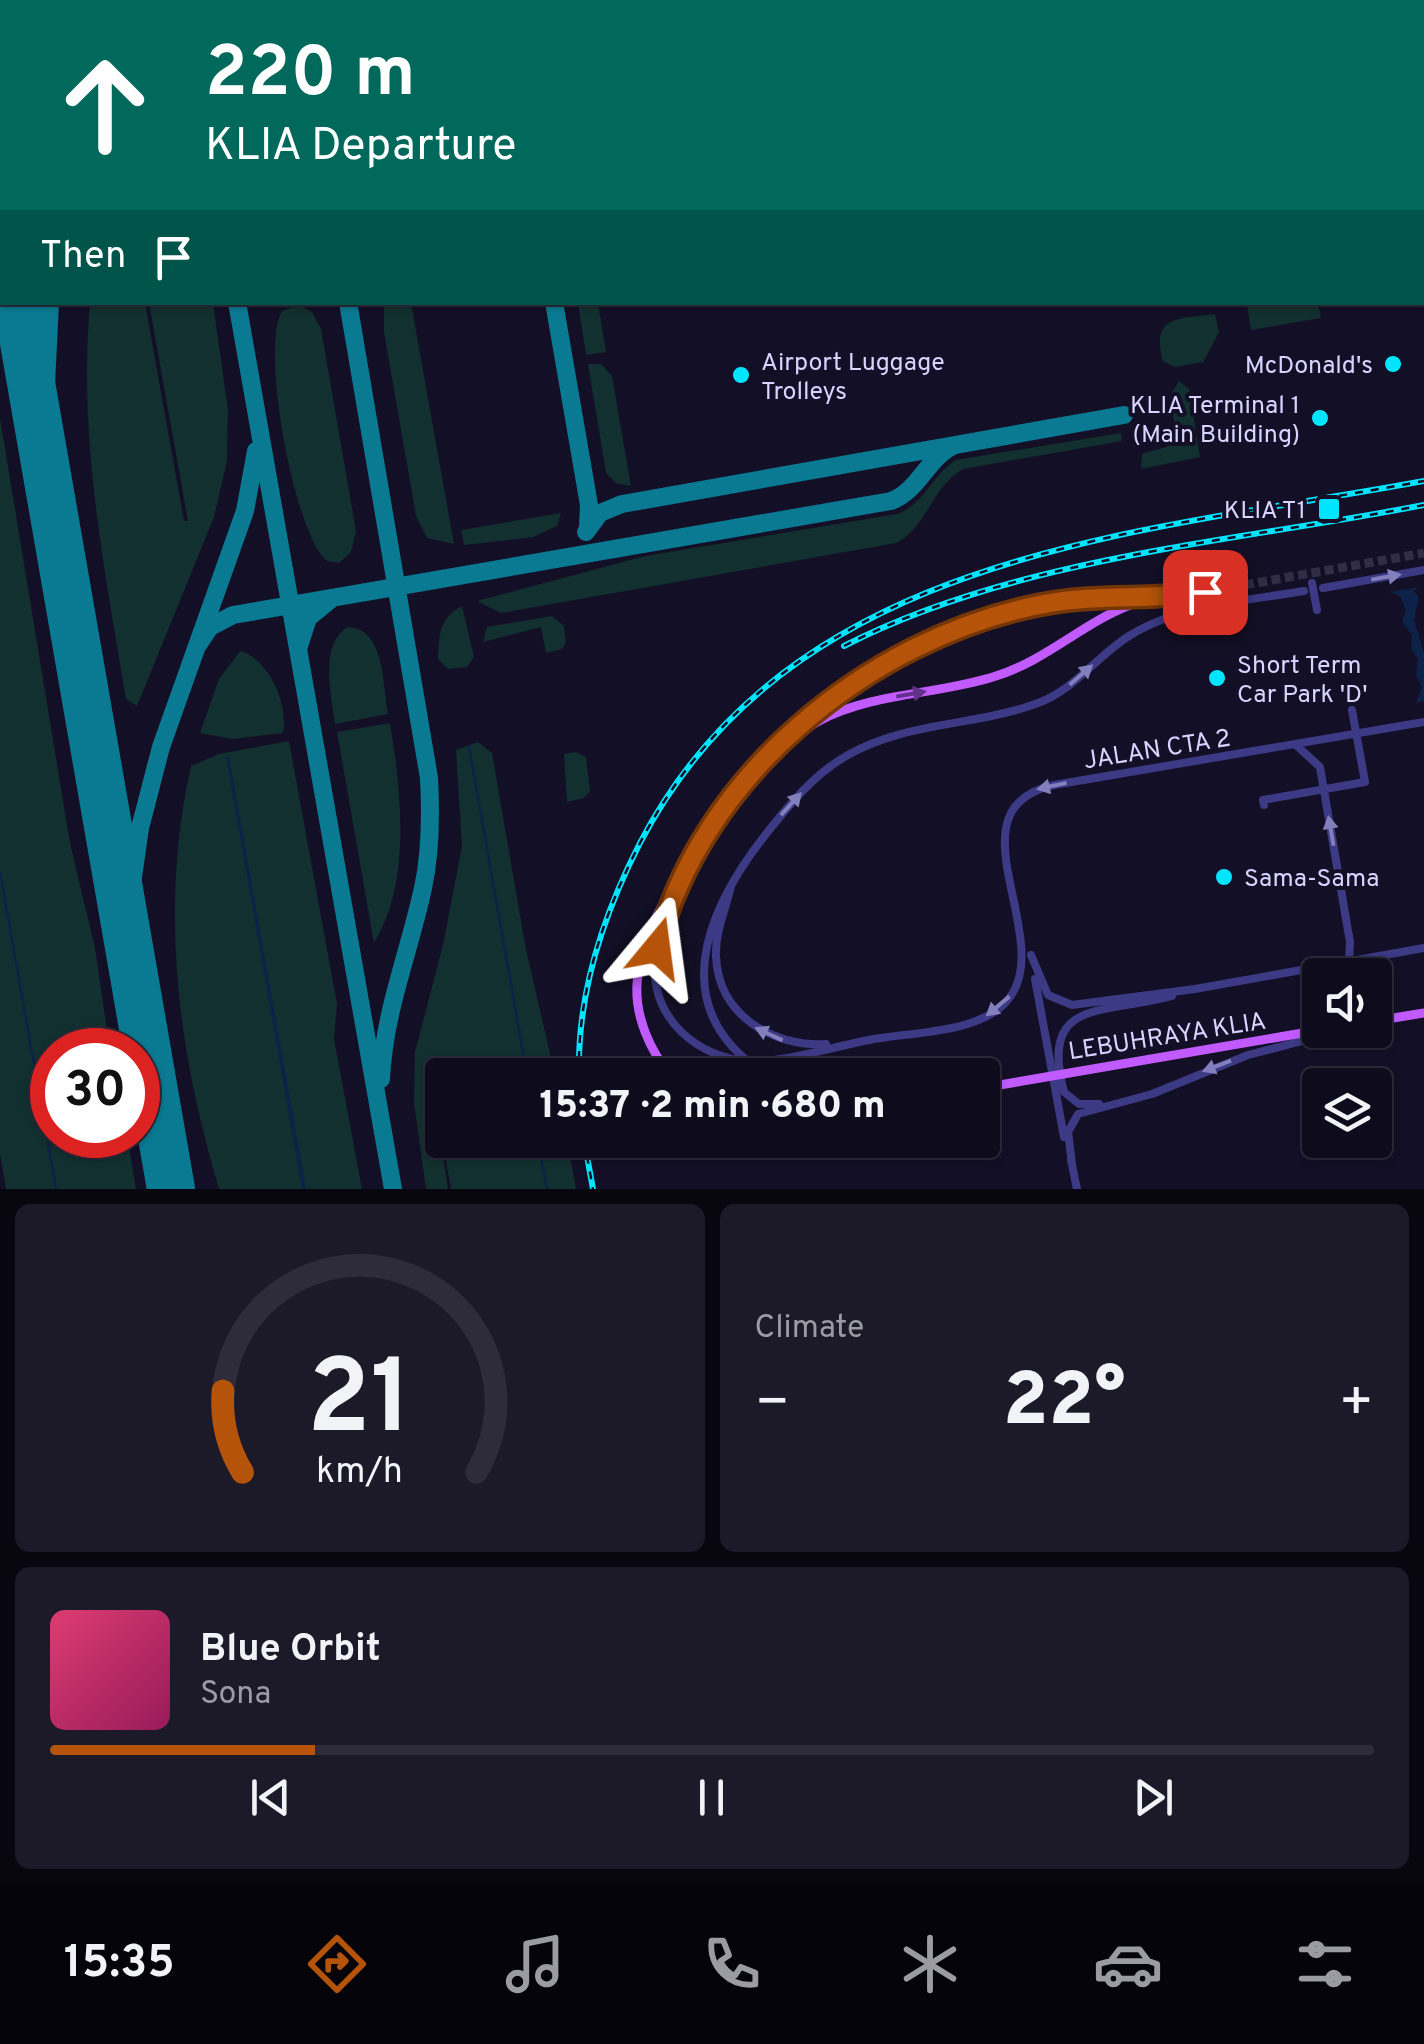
<!DOCTYPE html>
<meta charset="utf-8">
<style>
body{margin:0;font-family:Overpass,sans-serif;background:#1c1929;color:#f1f3f6;height:100vh;display:flex;flex-direction:column;font-size:38px;white-space:nowrap}
*{box-sizing:border-box;margin:0}
p{font-size:32px;color:#9b9ba3}
.icon{flex:none;width:55px;height:55px;fill:none;stroke:currentColor;stroke-width:2;stroke-linecap:round;stroke-linejoin:round}
.map{position:relative;height:1189px;overflow:hidden}
.side{display:flex;flex-direction:column;gap:15px;padding:15px;background:#08060f;flex:1}
.side>*{flex:none}
.banner{position:absolute;left:0px;top:0px;width:1425px;height:305px;box-shadow:0 2px 8px #0004,0 0 0 2px #2e2b3b;background:#00695c;color:#fff;overflow:hidden}
.buttons{position:absolute;left:1302px;top:958px;display:grid;gap:20px}
.buttons a{display:grid;place-items:center;width:90px;height:90px;border-radius:10px;background:#0e0b1c;box-shadow:0 2px 8px #0004,0 0 0 2px #2e2b3b;font-size:50px}
.speed{position:absolute;left:30px;top:1028px;display:flex;gap:20px;font-size:50px;font-weight:700;text-align:center}
.speed>*{display:grid;place-content:center;width:130px;height:130px;border-radius:50%;background:#0e0b1c;box-shadow:0 2px 8px #0004,0 0 0 2px #2e2b3b;line-height:1}
.speed .limit{border:15px solid #d22;background:#fff;color:#111}
.pin{position:absolute;display:grid;place-items:center;width:85px;height:85px;color:#fff;margin:-42px;border-radius:20px;box-shadow:0 5px 15px #0006}
.me{position:absolute;width:110px;margin:-55px;rotate:16deg;stroke-linejoin:round;filter:drop-shadow(0 0 8px #0008)}
.turn{display:flex;align-items:center;gap:35px;height:210px;padding:0 40px;font-size:45px}
.turn .icon{width:130px;height:130px;stroke-width:2.5}
.turn b{display:block;font-size:70px;line-height:85px}
.then{display:flex;align-items:center;height:95px;padding:0 40px;background:#0003;gap:20px;font-size:38px}
.big{font-size:75px;font-weight:800;line-height:1.1}
.side .card{flex:1;display:flex;flex-direction:column;justify-content:center;gap:15px;min-width:0;padding:0 35px;border-radius:15px;background:#1c1929}
.side .dial{align-items:center;gap:0}
.dial svg{height:260px;overflow:visible;fill:none;stroke:#2e2b3b;stroke-width:7;stroke-linecap:round;text-anchor:middle}
.dial text{fill:#f1f3f6;stroke:none}
.song{display:flex;align-items:center;gap:30px}
.cover{width:120px;height:120px;border-radius:15px;background:linear-gradient(135deg,hsl(340 70% 55%),hsl(330 70% 35%))}
.played{height:10px;border-radius:5px;background:linear-gradient(90deg,#b45309 20%,#2e2b3b 20%)}
.keys{display:flex;justify-content:space-around;direction:ltr}
.heat{display:flex;justify-content:space-between;align-items:center;font-size:55px;direction:ltr}
.side .tiles{flex:1;display:grid;gap:15px;grid-template-columns:1fr 1fr}
.card:last-child{grid-column:span 2}
.trip{position:absolute;left:425px;top:1058px;width:575px;height:100px;border-radius:10px;background:#0e0b1c;box-shadow:0 2px 8px #0004,0 0 0 2px #2e2b3b;font-weight:800;line-height:100px;text-align:center}
.tabs{display:flex;height:160px;justify-content:space-around;align-items:center;background:#06040b;color:#9b9ba3}
.tabs .icon{width:70px;height:70px}
.tabs .selected{color:#b45309}
.tabs b{font-size:45px;color:#f1f3f6}
.map>svg:first-child{display:block}
.green{fill:#12302f}
.water{fill:#0c2248}
.lines{fill:none;stroke-linecap:round;stroke-linejoin:round}
.stream{stroke:#0c2248;stroke-width:2.5}
.taxiway{stroke:#0a7a92;stroke-width:18}
.runway{stroke:#0a7a92;stroke-width:48}
.major-tunnel{stroke:#312d47;stroke-width:9;stroke-dasharray:9 4.5;stroke-linecap:butt}
.minor{stroke:#3d3a85;stroke-width:8}
.major{stroke:#c25bff;stroke-width:9}
.rail-casing{stroke:#00e5ff;stroke-width:6}
.rail{stroke:#130f26;stroke-width:2.5;stroke-dasharray:8;stroke-linecap:butt}
.oneway{fill:#837fbc}
.oneway2{fill:#623188}
.route-casing{stroke:#753606;stroke-width:25}
.route{stroke:#b45309;stroke-width:18}
.poi-dot{fill:#00e5ff;stroke:#130f26;stroke-width:4}
.labels{text-anchor:middle;stroke-width:8;stroke-linejoin:round;paint-order:stroke}
.poi-label{font-size:25px;fill:#d9d4ff;stroke:#130f26;text-anchor:start}
.street-label{font-size:25px;fill:#d9d4ff;stroke:#130f26}
</style>
<div class="map">
<svg width="1424" height="1189" viewBox="0 0 1424 1189">
<rect width="100%" height="100%" fill="#130f26"/>
<path class="green" d="M 1262,302 L 1318,303 L 1321,318 L 1251,330 L 1247,305 Z
M 90,303 L 145,303 L 184,521 L 188,521 L 149,303 L 213,303 L 228,410 L 227,461 L 214,517 L 137,706 L 126,699 C 104,567 78,437 90,303 Z
M 384,303 L 411,303 L 454,544 L 427,538 L 416,516 L 384,332 Z
M 578,303 L 598,303 L 606,352 L 586,355 Z
M 299,305 L 312,312 L 321,329 L 356,531 L 351,552 L 339,563 L 327,561 C 294,534 260,348 282,311 Z
M 1215,314 L 1219,332 L 1203,362 L 1175,367 L 1163,361 C 1150,315 1179,319 1215,314 Z
M 588,364 L 601,364 L 612,376 L 631,486 L 616,483 L 606,473 Z
M 1179,381 L 1189,389 L 1200,457 L 1141,469 L 1142,454 L 1166,447 L 1176,430 L 1169,398 Z
M 0,418 L 70,843 L 95,948 L 110,1050 L 52,1050 L 52,1135 L 127,1135 L 136,1189 L 6,1189 L 0,1154 Z
M 1121,433 L 1122,441 L 963,469 C 932,486 927,528 896,543 L 501,613 L 477,601 L 645,556 L 897,514 C 925,504 932,474 956,460 Z
M 561,513 L 557,526 L 533,537 L 464,545 L 461,530 Z
M 462,606 L 474,657 L 467,667 L 448,669 L 438,659 C 439,635 439,618 462,606 Z
M 552,616 L 564,626 L 566,642 L 562,649 L 546,653 L 541,627 L 483,642 L 487,627 Z
M 348,627 C 385,628 383,687 388,714 L 335,724 C 331,696 319,643 348,627 Z
M 240,651 C 269,658 289,706 283,733 L 232,739 L 200,733 L 219,679 Z
M 390,723 C 401,792 412,880 374,943 L 337,732 Z
M 289,741 L 337,1004 L 334,1039 L 362,1189 L 219,1189 C 178,1052 159,907 191,766 L 219,754 Z
M 478,742 L 492,753 L 526,950 L 555,1075 L 442,1075 L 442,1140 L 567,1140 L 576,1189 L 451,1189 L 430,1071 L 448,1189 L 426,1189 L 414,1103 L 415,1052 L 443,945 L 462,846 L 456,750 Z
M 576,752 L 586,757 L 590,791 L 584,798 L 567,802 L 564,754 Z"/>
<path class="water" d="M 1420,587 L 1413,591 L 1419,597 L 1414,620 L 1424,653 L 1424,701 L 1416,703 L 1422,687 L 1416,675 L 1418,659 L 1411,649 L 1412,635 L 1402,622 L 1406,610 L 1400,596 L 1390,592 Z
M 229,756 L 306,1189 L 302,1189 L 226,757 Z"/>
<g class="lines">
<path class="stream" d="M 469,747 L 527,1075
M 0,872 L 56,1189
M 538,1140 L 547,1189"/>
<path class="taxiway" d="M 293,0 L 294,2
M 507,0 L 509,2
M 1191,0 L 1191,2
M 1407,0 L 1408,2
M 151,2 L 152,0
M 192,2 L 193,0
M 615,2 L 617,0
M 663,2 L 678,0
M 1422,44 L 1424,45
M 0,103 L 2,105
M 0,143 L 2,138
M 237,302 L 393,1189
M 348,302 L 429,778 C 431,815 431,851 423,888 C 409,953 384,1012 381,1079
M 554,302 L 589,505 L 588,527
M 43,447 L 50,302
M 586,532 L 600,513 L 622,504 L 1124,415
M 198,645 L 210,627 L 233,615 L 891,501 C 920,490 927,457 955,445
M 299,646 L 308,618 L 330,600
M 135,974 L 131,891 L 140,828 L 161,747 L 245,511 L 256,451
M 167,1164 L 175,1189"/>
<path class="runway" d="M 0,206 L 2,220
M 17,302 L 171,1189"/>
<path class="major-tunnel" d="M 1205,592 L 1424,553"/>
<path class="minor" d="M 1283,0 L 1283,2
M 1320,0 L 1320,2
M 1312,583 L 1317,610
M 1323,588 L 1424,570
M 1296,745 L 1320,767 L 1350,942 L 1349,962
M 1264,805 L 1263,800 L 1365,782 L 1352,710
M 731,886 C 726,909 715,931 716,956 C 718,1015 772,1047 826,1044
M 673,891 C 666,915 657,939 655,964 C 651,1018 698,1059 750,1061 C 789,1062 831,1047 869,1040 C 909,1032 977,1034 1006,1002 C 1061,942 944,809 1054,785 L 1424,722
M 1031,955 L 1048,995 L 1072,1005 L 1195,989 L 1424,948
M 1035,979 L 1064,1137
M 767,1075 C 663,1010 706,910 766,834 C 789,805 815,773 848,755 C 905,722 976,726 1038,703 C 1074,690 1097,656 1129,636 C 1180,604 1246,601 1304,591
M 1099,1104 L 1079,1104 L 1064,1092 C 1039,997 1103,1015 1172,996
M 1071,1160 L 1077,1189
M 1072,1164 L 1068,1132 L 1078,1114 L 1152,1094 L 1248,1055 L 1344,1030"/>
<path class="major" d="M 780,746 C 855,653 1026,587 1143,599
M 1375,1021 L 1424,1013
M 670,1075 C 650,1050 635,1017 637,984 C 642,903 749,759 819,721 C 874,692 938,695 996,676 C 1045,661 1083,623 1130,605 C 1152,596 1182,600 1206,596
M 982,1088 L 1320,1030"/>
<g class="rail-casing">
<path id="rail" d="M 1296,0 L 1297,2
M 844,646 C 1018,557 1234,542 1424,505
M 579,1075 C 577,993 603,915 640,843 C 792,551 1137,534 1424,481
M 584,1140 L 593,1189"/>
</g>
<use href="#rail" class="rail"/>
</g>
<defs><path id="oneway-solid" d="M-6-.8H1V-3.2L6.5 0L1 3.2V.8H-6Z" transform="scale(2.5)"/></defs>
<g class="oneway">
<use href="#oneway-solid" transform="translate(1386 577) rotate(-10)"/>
<use href="#oneway-solid" transform="translate(1081 675) rotate(-41)"/>
<use href="#oneway-solid" transform="translate(1052 786) rotate(168)"/>
<use href="#oneway-solid" transform="translate(791 804) rotate(-48)"/>
<use href="#oneway-solid" transform="translate(1331 831) rotate(-100)"/>
<use href="#oneway-solid" transform="translate(998 1006) rotate(140)"/>
<use href="#oneway-solid" transform="translate(769 1034) rotate(-155)"/>
<use href="#oneway-solid" transform="translate(1217 1066) rotate(159)"/>
</g>
<use class="oneway2" href="#oneway-solid" transform="translate(911 694) rotate(-10)"/>
<g class="lines">
<g class="route-casing">
<path id="route" d="M 657,948 C 700,777 868,639 1039,605 C 1095,593 1149,601 1205,592"/>
</g>
<use href="#route" class="route"/>
</g>
<g class="poi-dot">
<circle cx="1393" cy="364" r="10"/>
<circle cx="741" cy="375" r="10"/>
<circle cx="1320" cy="418" r="10"/>
<rect x="1317" y="497" width="24" height="24" rx="5"/>
<circle cx="1217" cy="678" r="10"/>
<circle cx="1224" cy="877" r="10"/>
</g>
<g class="labels">
<g class="poi-label">
<text x="761" y="370">Airport Luggage<tspan x="761" dy="29">Trolleys</tspan></text>
<text x="1373" y="373" text-anchor="end">McDonald's</text>
<text x="1300" y="413" text-anchor="end">KLIA Terminal 1<tspan x="1300" dy="29">(Main Building)</tspan></text>
<text x="1306" y="518" text-anchor="end">KLIA T1</text>
<text x="1237" y="673">Short Term<tspan x="1237" dy="29">Car Park 'D'</tspan></text>
<text x="1244" y="886">Sama-Sama</text>
</g>
<g class="street-label">
<text transform="translate(1157 748) rotate(-9)" y="9">JALAN CTA 2</text>
<text transform="translate(1167 1035) rotate(-9)" y="9">LEBUHRAYA KLIA</text>
</g>
</g>
</svg>
<div class="buttons">
<a><svg class="icon" aria-label="sound" viewBox="0 0 24 24"><path d="M4 9h4l5-4v14l-5-4H4zM17 9q2 3 0 6"/></svg></a>
<a><svg class="icon" aria-label="layers" viewBox="0 0 24 24"><path d="M12 4l9 5-9 5-9-5zM3 14l9 5 9-5"/></svg></a>
</div>
<div class="speed"><div class="limit">30</div></div>
<div class="pin" style="left:1205px;top:592px;background:#d93025"><svg class="icon" aria-label="arrive" viewBox="0 0 24 24"><path d="M6 21V4h12l-3 4 3 4H6"/></svg></div>
<svg class="me" style="left:657px;top:948px" viewBox="-20 -20 40 40"><path d="M0-17L14 15 0 8-14 15z" fill="#b45309" stroke="#fff" stroke-width="4"/></svg>
<div class="trip">15:37 · 2 min · 680 m</div>
<div class="banner">
<div class="turn"><svg class="icon" aria-label="ahead" viewBox="0 0 24 24"><path d="M12 20V5M6 11l6-6 6 6"/></svg><div><b>220 m</b>KLIA Departure</div></div>
<div class="then">Then<svg class="icon" aria-label="arrive" viewBox="0 0 24 24"><path d="M6 21V4h12l-3 4 3 4H6"/></svg></div>
</div>
</div>
<section class="side">
<div class="tiles">
<div class="card dial"><svg viewBox="0 0 100 80">
<path d="M14 69A42 42 0 1 1 86 69"/>
<path d="M14 69A42 42 0 0 1 8 44" stroke="#b45309"/>
<text x="50" y="56" font-size="32" font-weight="700">21</text>
<text x="50" y="72" font-size="11">km/h</text>
</svg></div>
<div class="card"><p>Climate</p>
<div class="heat"><a>−</a><b class="big">22°</b><a>+</a></div>
</div>
<div class="card">
<div class="song"><i class="cover"></i><div><b>Blue Orbit</b><p>Sona</p></div></div>
<div class="played"></div>
<div class="keys"><svg class="icon" aria-label="previous" viewBox="0 0 24 24"><path d="M18 5L8 12l10 7zM5 5v14"/></svg><svg class="icon" aria-label="pause" viewBox="0 0 24 24"><path d="M8 5v14M16 5v14"/></svg><svg class="icon" aria-label="next" viewBox="0 0 24 24"><path d="M6 5l10 7-10 7zM19 5v14"/></svg></div>
</div>
</div>
</section>
<nav class="tabs">
<b>15:35</b>
<svg class="icon selected" aria-label="directions" viewBox="0 0 24 24"><path d="M12 3l9 9-9 9-9-9zM9 14v-3h6M13 9l2 2-2 2"/></svg>
<svg class="icon" aria-label="music" viewBox="0 0 24 24"><path d="M9 18V5l10-2v13"/><circle cx="6" cy="18" r="3"/><circle cx="16" cy="16" r="3"/></svg>
<svg class="icon" aria-label="phone" viewBox="0 0 24 24"><path d="M5 4h4l2 5-3 2q2 4 5 5l2-3 5 2v4C11 20 4 13 5 4z"/></svg>
<svg class="icon" aria-label="climate" viewBox="0 0 24 24"><path d="M12 3v18M4 7l16 10M4 17L20 7"/></svg>
<svg class="icon" aria-label="car" viewBox="0 0 24 24"><path d="M5 17H2v-5l4-1 3-4h7l3 4 3 1v5h-3M9 17h6M6 11h13"/><circle cx="7" cy="17" r="2"/><circle cx="17" cy="17" r="2"/></svg>
<svg class="icon" aria-label="filters" viewBox="0 0 24 24"><path d="M4 7h16M4 17h16"/><circle cx="9" cy="7" r="2"/><circle cx="15" cy="17" r="2"/></svg>
</nav>
